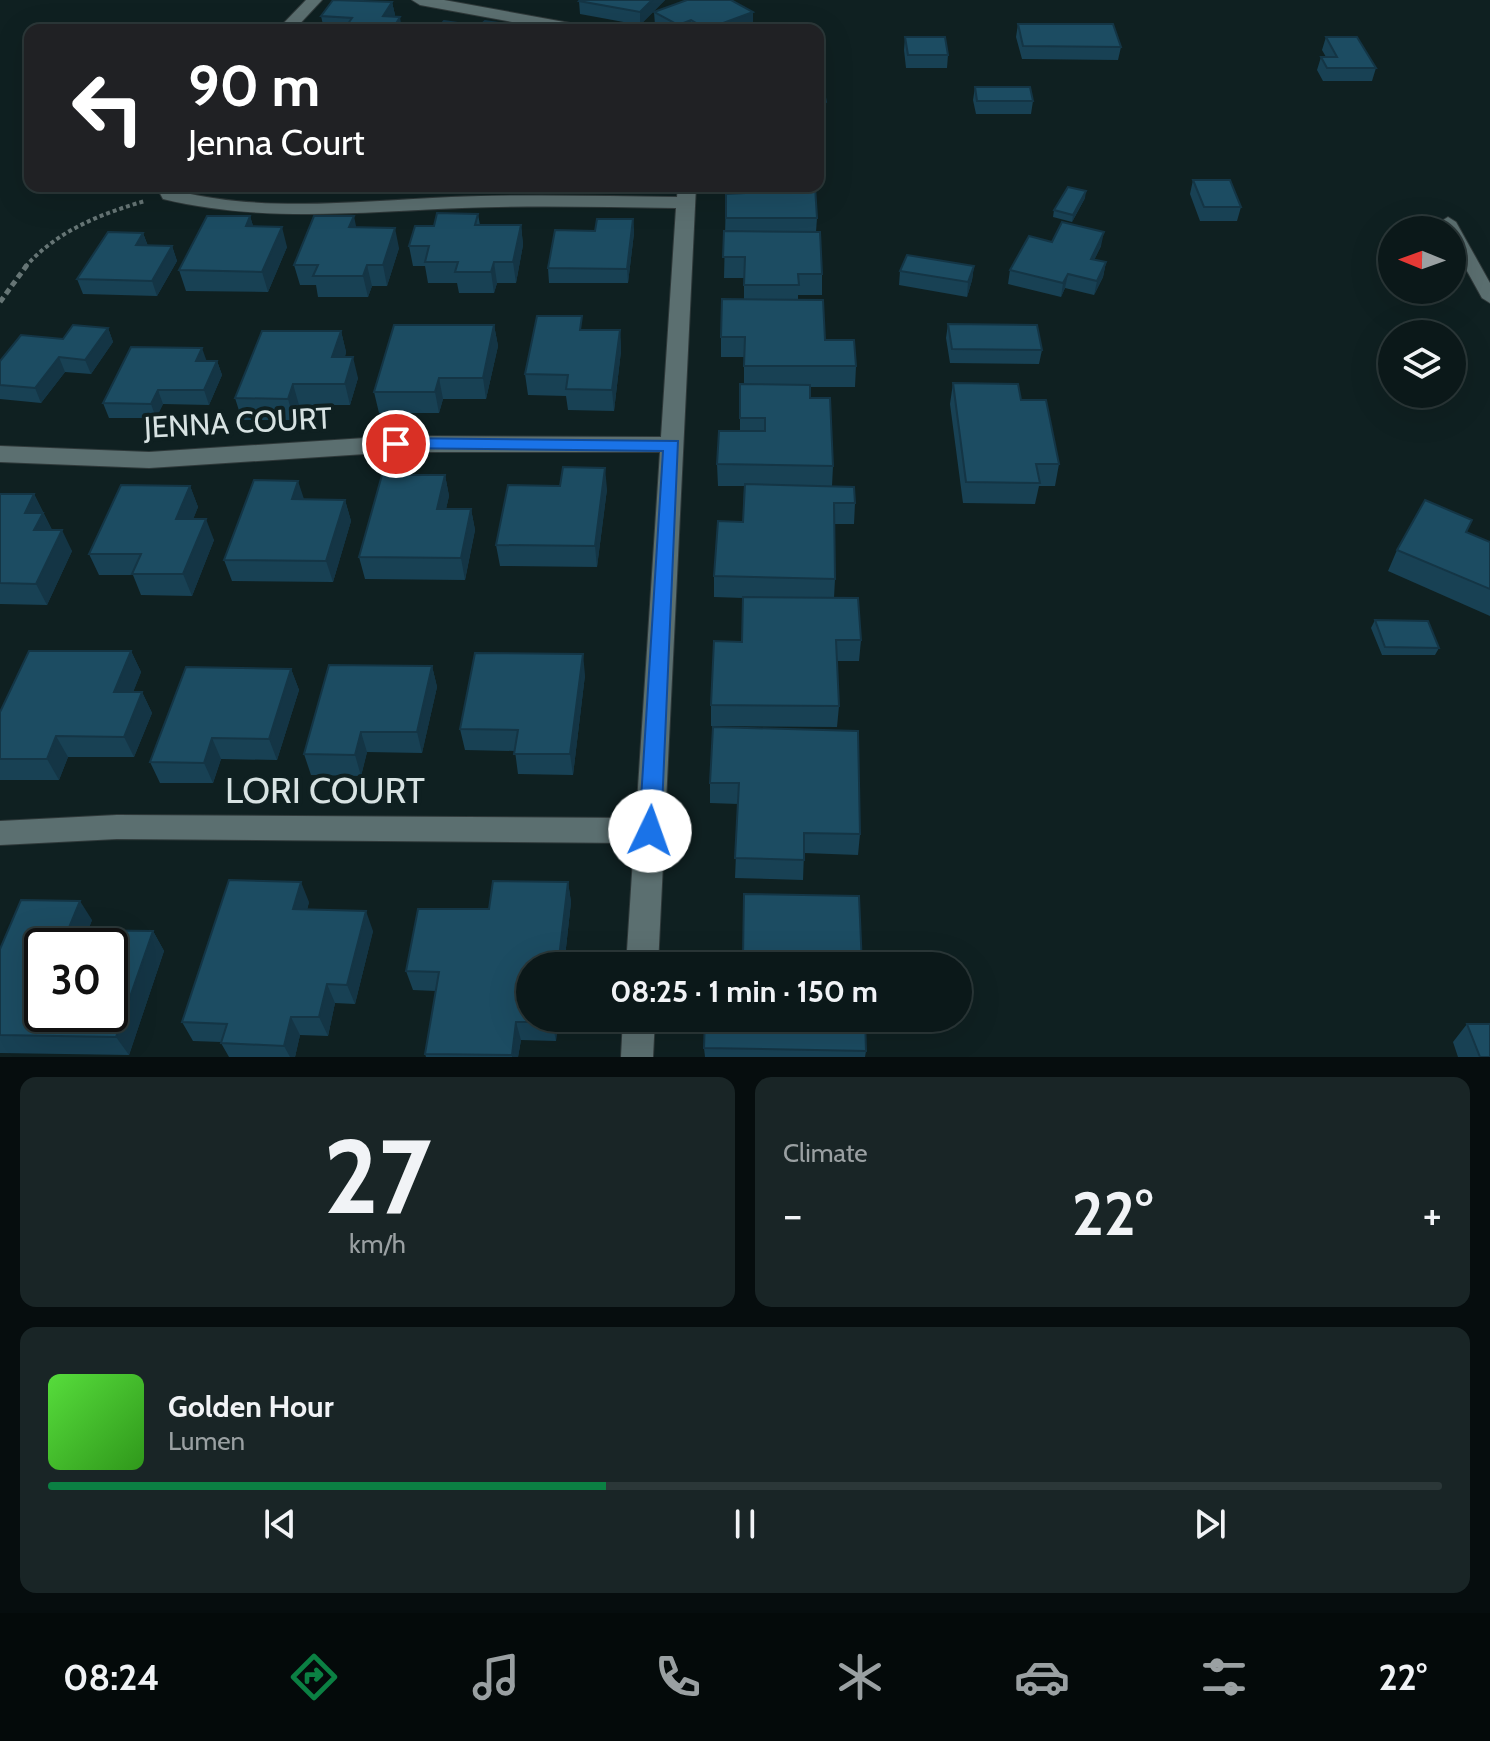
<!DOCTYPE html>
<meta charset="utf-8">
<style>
body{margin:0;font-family:Cabin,sans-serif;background:#192526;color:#f1f3f6;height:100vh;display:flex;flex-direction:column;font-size:30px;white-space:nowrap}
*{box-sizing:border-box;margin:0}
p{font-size:26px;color:#9aa0a2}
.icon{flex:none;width:44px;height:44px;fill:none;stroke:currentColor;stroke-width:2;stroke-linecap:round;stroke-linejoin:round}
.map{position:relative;height:1057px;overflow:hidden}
.drawer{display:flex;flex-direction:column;gap:20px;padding:20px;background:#060d0e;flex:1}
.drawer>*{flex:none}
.banner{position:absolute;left:24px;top:24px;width:800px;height:168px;border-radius:16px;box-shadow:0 8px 32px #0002,0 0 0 2px #2b3738;background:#202124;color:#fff;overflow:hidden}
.needle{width:52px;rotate:271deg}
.controls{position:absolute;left:1378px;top:216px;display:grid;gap:16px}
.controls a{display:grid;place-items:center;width:88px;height:88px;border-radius:50%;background:#0b1819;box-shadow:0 8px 32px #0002,0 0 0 2px #2b3738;font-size:40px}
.speed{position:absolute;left:24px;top:928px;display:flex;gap:16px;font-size:40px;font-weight:700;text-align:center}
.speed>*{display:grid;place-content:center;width:104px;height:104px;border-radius:50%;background:#0b1819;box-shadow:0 8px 32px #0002,0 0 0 2px #2b3738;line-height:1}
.speed .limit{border:4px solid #111;border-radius:12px;background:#fff;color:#111}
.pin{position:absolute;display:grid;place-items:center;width:68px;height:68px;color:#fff;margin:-34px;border:4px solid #fff;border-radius:50%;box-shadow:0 2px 8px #0007}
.me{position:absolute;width:88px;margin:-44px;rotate:3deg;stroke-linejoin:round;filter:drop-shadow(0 0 6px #0008)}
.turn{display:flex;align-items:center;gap:28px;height:168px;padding:0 32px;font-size:36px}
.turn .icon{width:104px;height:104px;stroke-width:2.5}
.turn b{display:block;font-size:56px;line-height:68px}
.big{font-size:60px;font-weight:700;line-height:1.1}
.drawer .card{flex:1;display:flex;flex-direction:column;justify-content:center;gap:12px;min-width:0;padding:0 28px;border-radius:16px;background:#192526}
.drawer .dial{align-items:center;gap:0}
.dial b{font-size:104px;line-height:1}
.song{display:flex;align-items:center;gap:24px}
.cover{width:96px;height:96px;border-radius:12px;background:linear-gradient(135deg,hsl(110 70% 55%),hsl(110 70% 35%))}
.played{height:8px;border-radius:4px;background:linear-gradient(90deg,#0b8043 40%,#2b3738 40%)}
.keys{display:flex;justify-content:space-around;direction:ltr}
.heat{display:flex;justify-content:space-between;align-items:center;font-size:44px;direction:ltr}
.drawer .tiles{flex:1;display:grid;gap:20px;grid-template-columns:1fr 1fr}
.card:last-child{grid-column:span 2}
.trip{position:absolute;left:516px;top:952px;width:456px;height:80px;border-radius:40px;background:#0b1819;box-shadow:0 8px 32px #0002,0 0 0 2px #2b3738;font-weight:700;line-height:80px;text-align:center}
.menu{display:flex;height:128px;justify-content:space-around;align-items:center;background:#040a0a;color:#9aa0a2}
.menu .icon{width:56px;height:56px}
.menu .current{color:#0b8043}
.menu b{font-size:36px;color:#f1f3f6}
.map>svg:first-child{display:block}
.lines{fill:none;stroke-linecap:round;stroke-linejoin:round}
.service-casing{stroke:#2f393a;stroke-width:2}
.minor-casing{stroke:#2f393a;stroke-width:2}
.path-far1{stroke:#667575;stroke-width:4;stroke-dasharray:4 3;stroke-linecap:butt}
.path{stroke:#667575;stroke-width:5;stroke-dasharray:6 4;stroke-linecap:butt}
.service{fill:#5b6f70;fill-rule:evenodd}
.minor{fill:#5b6f70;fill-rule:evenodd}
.wall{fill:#184154}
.shaded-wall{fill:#143545}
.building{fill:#1c4c62;stroke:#143545;stroke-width:2;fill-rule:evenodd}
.route{fill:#1a73e8;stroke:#114b97;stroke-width:2}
.labels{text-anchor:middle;stroke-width:8;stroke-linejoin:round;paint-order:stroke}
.street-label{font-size:30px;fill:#d7e2e2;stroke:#0f2021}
.near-street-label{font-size:36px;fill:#d7e2e2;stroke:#0f2021}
</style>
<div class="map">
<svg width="1490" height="1057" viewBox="0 0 1490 1057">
<rect width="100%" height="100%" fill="#0f2021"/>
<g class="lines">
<g class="service-casing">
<path id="service" d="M 1448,217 L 1456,222 L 1490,283 L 1490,303 L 1482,298 L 1452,244 L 1452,230 L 1445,230 L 1440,222 Z"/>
</g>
<g class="minor-casing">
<path id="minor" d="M 306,0 L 322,0 L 294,30 L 277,30 Z
M 412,0 L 444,0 L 581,25 L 589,30 L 556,30 L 420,5 Z
M 156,186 L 174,186 L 177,191 C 266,213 360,201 451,197 C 526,194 602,196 677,197 L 678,186 L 696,186 L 658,966 L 626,966 L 634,843 L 117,839 L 0,845 L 0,821 L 117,815 L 636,818 L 660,452 L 396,452 L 149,468 L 0,462 L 0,446 L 149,452 L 396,436 L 661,437 L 676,208 C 605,207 533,205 462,208 C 362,212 262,223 163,199 Z
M 623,1018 L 655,1018 L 653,1057 L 621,1057 Z"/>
</g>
<path class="path-far1" d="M 25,267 C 57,231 100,214 145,201"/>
<path class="path" d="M 0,302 L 27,265"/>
<use href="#service" class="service"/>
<use href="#minor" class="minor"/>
</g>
<path class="wall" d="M 580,0 L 665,0 L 640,25 L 580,14 L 579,1 Z
M 392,2 L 395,15 L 393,17 L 402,30 L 324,29 L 321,16 Z
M 654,12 L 753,12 L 753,24 L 738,30 L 664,30 L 655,25 Z
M 1018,24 L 1121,47 L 1118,60 L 1022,59 L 1016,37 Z
M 905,37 L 948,55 L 947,68 L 906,68 L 904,50 Z
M 1326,37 L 1376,68 L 1372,81 L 1323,81 L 1317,70 L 1321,57 L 1326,57 L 1322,50 Z
M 818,73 L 826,102 L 825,122 L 818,122 Z
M 975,87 L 1033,101 L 1031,114 L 976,114 L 973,100 Z
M 1193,180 L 1241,207 L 1237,221 L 1200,221 L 1190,194 Z
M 745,193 L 817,218 L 816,232 L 822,274 L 822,295 L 798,295 L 798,300 L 825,340 L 856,366 L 855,387 L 810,387 L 810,398 L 833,466 L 832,486 L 855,503 L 854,524 L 834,524 L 835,579 L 834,598 L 861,640 L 859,661 L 837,661 L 839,706 L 837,727 L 711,726 L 711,705 L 742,642 L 743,598 L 714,597 L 714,576 L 743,522 L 744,486 L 718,486 L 717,464 L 740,431 L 740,384 L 744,384 L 744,357 L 721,357 L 721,337 L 744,299 L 744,278 L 724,278 L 726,194 Z
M 1085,198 L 1072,222 L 1053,217 L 1054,210 Z
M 478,214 L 480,225 L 521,225 L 523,245 L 516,283 L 497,283 L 494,293 L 459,293 L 457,283 L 428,283 L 425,266 L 413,266 L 409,246 L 434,226 Z
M 250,216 L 253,226 L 287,247 L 268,292 L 186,291 L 179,270 Z
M 633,219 L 634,233 L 628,283 L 549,283 L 548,268 Z
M 356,227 L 399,248 L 387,286 L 372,286 L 368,297 L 318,297 L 316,285 L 300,285 L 294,265 Z
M 143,233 L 148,246 L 172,246 L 177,261 L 157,296 L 83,294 L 77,279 Z
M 1052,242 L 1101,246 L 1094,260 L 1106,262 L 1103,277 L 1094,295 L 1065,288 L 1061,297 L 1008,284 L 1010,270 Z
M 974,266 L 972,280 L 967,297 L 899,285 L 900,271 Z
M 948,324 L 1042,350 L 1039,364 L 950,363 L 946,338 Z
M 494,325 L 498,346 L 486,399 L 443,399 L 439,413 L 379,413 L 374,392 Z
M 108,328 L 113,342 L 91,374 L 65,372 L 41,403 L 0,399 L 0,361 L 63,339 Z
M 583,330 L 620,330 L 621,351 L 614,411 L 568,410 L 566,396 L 528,395 L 525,374 Z
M 341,331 L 346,352 L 345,357 L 358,378 L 350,405 L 299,405 L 294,420 L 242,420 L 235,398 Z
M 206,361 L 217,361 L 222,375 L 209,405 L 163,404 L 156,418 L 109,418 L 103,403 Z
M 953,383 L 1021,400 L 1059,464 L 1055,486 L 1039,486 L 1035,504 L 963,503 L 950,404 Z
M 445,475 L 449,496 L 446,509 L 471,509 L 475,530 L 465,580 L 365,579 L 359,557 Z
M 190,486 L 198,507 L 193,519 L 214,540 L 192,596 L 141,595 L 133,575 L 99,575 L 89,554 Z
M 607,489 L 597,567 L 500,566 L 496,545 Z
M 0,494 L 34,494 L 52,530 L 72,551 L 47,605 L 0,604 Z
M 304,499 L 345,500 L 351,521 L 333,582 L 232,581 L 224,560 Z
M 1466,532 L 1490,542 L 1490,616 L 1388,571 L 1397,550 Z
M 1375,620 L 1439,648 L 1435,655 L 1382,655 L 1371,628 Z
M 131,651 L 141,672 L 133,692 L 142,692 L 152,713 L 134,757 L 68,757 L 59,780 L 0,780 L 0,712 Z
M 432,666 L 437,687 L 422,753 L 367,752 L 361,776 L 311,775 L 304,754 Z
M 291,669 L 299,690 L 277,760 L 221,759 L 213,783 L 160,783 L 150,762 Z
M 585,675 L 573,775 L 518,774 L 515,751 L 465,750 L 460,729 Z
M 713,727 L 860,834 L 858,855 L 804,853 L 803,880 L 735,878 L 738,804 L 710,803 L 710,783 Z
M 568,882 L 571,902 L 564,966 L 530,966 L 558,1018 L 556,1041 L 521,1040 L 518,1057 L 426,1057 L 425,1054 L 436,991 L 413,990 L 406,971 L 489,909 Z
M 309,902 L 307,910 L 373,931 L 355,1004 L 335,1003 L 328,1036 L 300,1035 L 295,1057 L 229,1057 L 221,1043 L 221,1042 L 193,1041 L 182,1022 Z
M 92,920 L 88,930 L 153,931 L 164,951 L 129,1055 L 0,1053 L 0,949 Z
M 1467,1024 L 1490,1057 L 1458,1057 L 1453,1042 Z
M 704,1048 L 866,1051 L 865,1057 L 705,1057 Z"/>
<path class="shaded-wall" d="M 652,0 L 665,0 L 640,25 L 640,12 Z
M 392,2 L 395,15 L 386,29 L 383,16 Z
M 753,12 L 753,24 L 738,30 L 707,30 Z
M 400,17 L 402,30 L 392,30 Z
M 691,20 L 691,30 L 678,30 L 678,25 Z
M 1086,191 L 1085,198 L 1072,222 L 1073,215 Z
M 250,216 L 256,236 L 246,226 Z
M 354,216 L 358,236 L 349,227 Z
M 633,219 L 634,233 L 628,283 L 627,269 Z
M 521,225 L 523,245 L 516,283 L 513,262 Z
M 282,227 L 287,247 L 268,292 L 262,272 Z
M 395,228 L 399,248 L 387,286 L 383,265 Z
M 1104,232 L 1101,246 L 1088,273 L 1091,259 Z
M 143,233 L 148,247 L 136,245 Z
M 172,246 L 177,261 L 157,296 L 152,281 Z
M 494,262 L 497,283 L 494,293 L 491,272 Z
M 1106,262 L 1103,277 L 1094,295 L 1097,281 Z
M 367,265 L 372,286 L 368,297 L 363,276 Z
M 974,266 L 972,280 L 967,297 L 968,282 Z
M 1068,274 L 1065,288 L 1061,297 L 1063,283 Z
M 494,325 L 498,346 L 486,399 L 483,378 Z
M 108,328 L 113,342 L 91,374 L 85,360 Z
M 620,330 L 621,351 L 614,411 L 612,390 Z
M 341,331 L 346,352 L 338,378 L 332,357 Z
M 202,348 L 207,362 L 196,361 Z
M 59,357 L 65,372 L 41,403 L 35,388 Z
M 353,357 L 358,378 L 350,405 L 345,384 Z
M 217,361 L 222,375 L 209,405 L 204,390 Z
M 439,378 L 443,399 L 439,413 L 435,392 Z
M 293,384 L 299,405 L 294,420 L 288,399 Z
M 158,390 L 163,404 L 156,418 L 151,404 Z
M 605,468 L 607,489 L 597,567 L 595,546 Z
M 445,475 L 449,496 L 441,530 L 437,509 Z
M 298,481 L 305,502 L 292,499 Z
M 190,486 L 198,507 L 185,540 L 176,519 Z
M 34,494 L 54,534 L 45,551 L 25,513 Z
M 345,500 L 351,521 L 333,582 L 326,561 Z
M 471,509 L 475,530 L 465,580 L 461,558 Z
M 206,519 L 214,540 L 192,596 L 183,574 Z
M 62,530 L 72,551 L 47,605 L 36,584 Z
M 131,651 L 141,672 L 125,713 L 114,692 Z
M 583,654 L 585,675 L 573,775 L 570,754 Z
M 432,666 L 437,687 L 422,753 L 417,732 Z
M 291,669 L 299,690 L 277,760 L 269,739 Z
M 142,692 L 152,713 L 134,757 L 124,737 Z
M 361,732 L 367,752 L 361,776 L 355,755 Z
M 56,736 L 68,757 L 59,780 L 47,759 Z
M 212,738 L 221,759 L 213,783 L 204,763 Z
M 301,882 L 309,902 L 302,929 L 293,909 Z
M 568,882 L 571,902 L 564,966 L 558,966 Z
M 80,901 L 92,920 L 82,946 L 68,930 Z
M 366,911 L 373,931 L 355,1004 L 347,985 Z
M 153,931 L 164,951 L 129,1055 L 116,1037 Z
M 327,984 L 335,1003 L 328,1036 L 319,1017 Z
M 291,1017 L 300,1035 L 295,1057 L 290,1057 L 284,1046 Z
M 553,1018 L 558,1018 L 556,1041 L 552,1022 Z
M 516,1022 L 521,1040 L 518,1057 L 512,1057 Z"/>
<path class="building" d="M 333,0 L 392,2 L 383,16 L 400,17 L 392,30 L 345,28 L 352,18 L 321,16 Z
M 580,0 L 652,0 L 640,12 L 579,1 Z
M 687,0 L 731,0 L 753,12 L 707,29 L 691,20 L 678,25 L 654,12 Z
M 444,21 L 479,26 L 485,21 L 513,25 L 509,30 L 435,30 Z
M 1018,24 L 1113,24 L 1121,47 L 1023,46 Z
M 764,26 L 768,30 L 744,30 Z
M 905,37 L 945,37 L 948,55 L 908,55 Z
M 1326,37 L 1357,37 L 1376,68 L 1327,68 L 1321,57 L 1337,57 Z
M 818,73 L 820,73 L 826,102 L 818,103 Z
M 975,87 L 1030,87 L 1033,101 L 977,101 Z
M 1193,180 L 1230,180 L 1241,207 L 1204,207 Z
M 745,186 L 815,186 L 817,218 L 726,218 L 726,194 L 745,193 Z
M 1068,187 L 1086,191 L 1073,215 L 1054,210 Z
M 437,213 L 478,214 L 475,225 L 521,225 L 513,262 L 494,262 L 491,272 L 455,272 L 458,262 L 425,262 L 429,246 L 409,246 L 415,226 L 434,226 Z
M 207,216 L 250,216 L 246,226 L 282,227 L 262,272 L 179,270 Z
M 314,216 L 354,216 L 349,227 L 395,228 L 383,265 L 367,265 L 363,276 L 313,276 L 318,265 L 294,265 Z
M 597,219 L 633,219 L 627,269 L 548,268 L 555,230 L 595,231 Z
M 1062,222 L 1104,232 L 1091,259 L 1106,262 L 1097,281 L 1068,274 L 1063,283 L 1010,270 L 1029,236 L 1052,242 Z
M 724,231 L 820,232 L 822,274 L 798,274 L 799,285 L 744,285 L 745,257 L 723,257 Z
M 108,232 L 143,233 L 136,245 L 172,246 L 152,281 L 77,279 Z
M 907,255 L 974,266 L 968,282 L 900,271 Z
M 722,299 L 823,300 L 825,340 L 854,340 L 856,366 L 744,366 L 745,337 L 721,337 Z
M 537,316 L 582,316 L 580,330 L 620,330 L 612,390 L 566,389 L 568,375 L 525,374 Z
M 948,324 L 1037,325 L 1042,350 L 952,349 Z
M 73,325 L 108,328 L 85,360 L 59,357 L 35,388 L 0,385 L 0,361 L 21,335 L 63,339 Z
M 394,325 L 494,325 L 483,378 L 439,378 L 435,392 L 374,392 Z
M 262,331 L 341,331 L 332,357 L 353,357 L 345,384 L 293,384 L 288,399 L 235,398 Z
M 131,347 L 202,348 L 196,361 L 217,361 L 204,390 L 158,390 L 151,404 L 103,403 Z
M 953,383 L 1018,384 L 1021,400 L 1046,400 L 1059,464 L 1036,464 L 1040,483 L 966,482 Z
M 740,384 L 810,385 L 810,398 L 830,398 L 833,466 L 717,464 L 719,431 L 765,431 L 765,418 L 740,418 Z
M 563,467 L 605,468 L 595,546 L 496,545 L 508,485 L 560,486 Z
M 382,475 L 445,475 L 437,509 L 471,509 L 461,558 L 359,557 Z
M 254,480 L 298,481 L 292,499 L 345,500 L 326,561 L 224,560 Z
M 745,484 L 854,487 L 855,503 L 834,503 L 835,579 L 714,576 L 718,521 L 743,522 Z
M 121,485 L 190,486 L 176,519 L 206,519 L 183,574 L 132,574 L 141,554 L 89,554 Z
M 0,494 L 34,494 L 25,513 L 43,513 L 34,530 L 62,530 L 36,584 L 0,583 Z
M 1425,500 L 1472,520 L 1466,532 L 1490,542 L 1490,589 L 1397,550 Z
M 743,597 L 858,598 L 861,640 L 836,640 L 839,706 L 711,705 L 714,641 L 742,642 Z
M 1375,620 L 1428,621 L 1439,648 L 1385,647 Z
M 29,651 L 131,651 L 114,692 L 142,692 L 124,737 L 56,736 L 47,759 L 0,759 L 0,712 Z
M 475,653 L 583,654 L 570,754 L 514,754 L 518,730 L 460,729 Z
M 329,665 L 432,666 L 417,732 L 361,732 L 355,755 L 304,754 Z
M 186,667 L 291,669 L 269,739 L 212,738 L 204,763 L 150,762 Z
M 713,727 L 858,731 L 860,834 L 804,833 L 804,860 L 735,858 L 739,783 L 710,783 Z
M 229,880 L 301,882 L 293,909 L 366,911 L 347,985 L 327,984 L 319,1017 L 291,1017 L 284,1046 L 221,1043 L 227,1024 L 182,1022 Z
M 493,881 L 568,882 L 558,966 L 530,966 L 530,1018 L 553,1018 L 552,1022 L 516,1022 L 512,1055 L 425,1054 L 439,972 L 406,971 L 418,909 L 489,909 Z
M 744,894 L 859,896 L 862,966 L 707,966 L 708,955 L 743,956 Z
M 21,900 L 80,901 L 68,930 L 153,931 L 116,1037 L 0,1035 L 0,949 ZM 42,946 L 110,946 L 110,1014 L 42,1014 Z
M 705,1018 L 865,1018 L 866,1051 L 704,1048 Z
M 1467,1024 L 1490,1024 L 1490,1057 L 1480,1057 Z"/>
<path class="route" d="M 396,438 L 678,441 L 661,831 L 657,837 L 642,837 L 639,831 L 663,451 L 390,448 L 387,444 Z"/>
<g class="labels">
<g class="street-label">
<text transform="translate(238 423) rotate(-3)" y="10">JENNA COURT</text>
</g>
<g class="near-street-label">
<text x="325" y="803">LORI COURT</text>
</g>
</g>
</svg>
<div class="controls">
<a><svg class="needle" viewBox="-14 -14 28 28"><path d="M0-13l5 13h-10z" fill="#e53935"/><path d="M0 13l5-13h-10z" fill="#9aa0a2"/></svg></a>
<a><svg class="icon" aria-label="layers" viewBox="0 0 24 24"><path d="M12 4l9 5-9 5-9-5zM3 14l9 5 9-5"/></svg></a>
</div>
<div class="speed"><div class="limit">30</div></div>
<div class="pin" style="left:396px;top:444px;background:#d93025"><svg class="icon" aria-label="arrive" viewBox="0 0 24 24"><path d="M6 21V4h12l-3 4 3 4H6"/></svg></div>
<svg class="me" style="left:650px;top:831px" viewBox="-20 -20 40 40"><circle r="19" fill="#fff"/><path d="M0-13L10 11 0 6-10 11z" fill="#1a73e8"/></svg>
<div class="trip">08:25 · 1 min · 150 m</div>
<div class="banner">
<div class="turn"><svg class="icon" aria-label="left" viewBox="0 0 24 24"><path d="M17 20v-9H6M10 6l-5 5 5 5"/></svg><div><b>90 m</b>Jenna Court</div></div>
</div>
</div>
<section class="drawer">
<div class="tiles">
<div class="card dial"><b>27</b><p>km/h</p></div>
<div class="card"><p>Climate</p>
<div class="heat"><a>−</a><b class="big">22°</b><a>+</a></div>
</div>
<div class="card">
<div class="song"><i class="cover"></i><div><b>Golden Hour</b><p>Lumen</p></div></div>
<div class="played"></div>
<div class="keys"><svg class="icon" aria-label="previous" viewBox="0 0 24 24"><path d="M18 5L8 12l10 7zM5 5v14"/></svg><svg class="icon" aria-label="pause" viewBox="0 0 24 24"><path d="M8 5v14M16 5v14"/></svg><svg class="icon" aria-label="next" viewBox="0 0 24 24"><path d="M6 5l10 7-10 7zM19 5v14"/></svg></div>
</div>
</div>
</section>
<nav class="menu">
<b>08:24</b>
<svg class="icon current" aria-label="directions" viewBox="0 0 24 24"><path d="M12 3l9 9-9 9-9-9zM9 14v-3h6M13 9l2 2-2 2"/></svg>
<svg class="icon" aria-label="music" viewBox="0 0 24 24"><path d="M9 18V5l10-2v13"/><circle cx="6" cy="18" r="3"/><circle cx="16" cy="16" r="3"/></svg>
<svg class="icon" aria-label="phone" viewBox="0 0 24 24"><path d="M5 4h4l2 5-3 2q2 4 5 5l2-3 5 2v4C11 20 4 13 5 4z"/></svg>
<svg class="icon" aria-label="climate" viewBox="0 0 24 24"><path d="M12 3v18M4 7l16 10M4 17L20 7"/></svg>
<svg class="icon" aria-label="car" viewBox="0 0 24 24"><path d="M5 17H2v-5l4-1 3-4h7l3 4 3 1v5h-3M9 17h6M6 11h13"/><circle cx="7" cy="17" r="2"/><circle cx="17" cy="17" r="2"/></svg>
<svg class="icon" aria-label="filters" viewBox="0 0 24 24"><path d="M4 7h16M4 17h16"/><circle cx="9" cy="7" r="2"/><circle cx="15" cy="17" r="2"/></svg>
<b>22°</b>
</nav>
